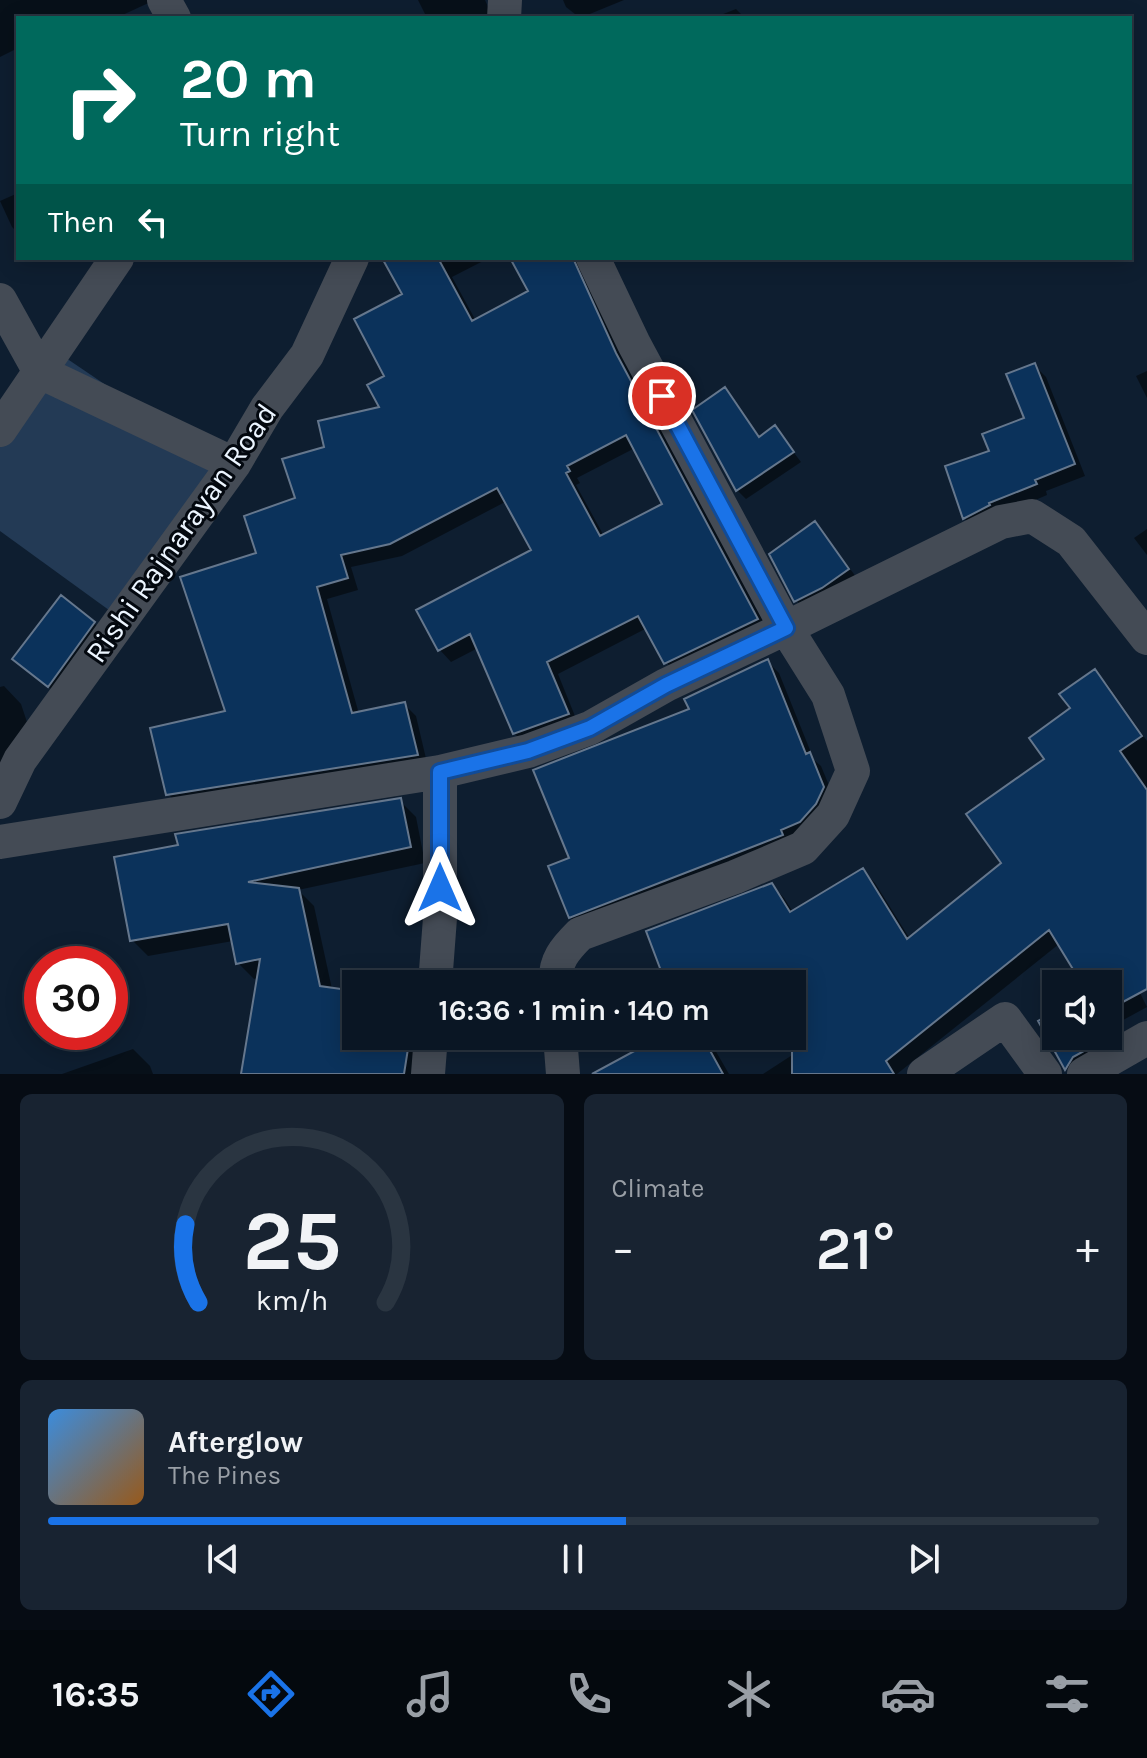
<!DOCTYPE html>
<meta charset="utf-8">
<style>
body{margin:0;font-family:Karla,sans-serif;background:#182331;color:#f1f3f6;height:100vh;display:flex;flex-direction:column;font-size:30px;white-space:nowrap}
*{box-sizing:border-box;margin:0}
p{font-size:26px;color:#999fa6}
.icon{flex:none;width:44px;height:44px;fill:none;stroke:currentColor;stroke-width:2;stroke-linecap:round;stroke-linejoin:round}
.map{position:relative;height:1074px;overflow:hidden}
.panel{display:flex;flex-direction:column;gap:20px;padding:20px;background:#060c14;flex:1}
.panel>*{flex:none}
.guide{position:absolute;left:16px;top:16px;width:1116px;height:244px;border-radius:0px;box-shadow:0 4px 20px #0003,0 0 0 2px #2a3541;background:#00695c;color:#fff;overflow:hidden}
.buttons{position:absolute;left:1042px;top:970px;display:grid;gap:16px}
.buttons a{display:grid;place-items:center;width:80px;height:80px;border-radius:0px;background:#0a1624;box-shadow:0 4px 20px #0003,0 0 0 2px #2a3541;font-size:40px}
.speed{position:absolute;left:24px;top:946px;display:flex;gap:16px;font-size:40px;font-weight:700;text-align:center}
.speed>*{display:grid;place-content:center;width:104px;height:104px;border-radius:50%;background:#0a1624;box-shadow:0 4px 20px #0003,0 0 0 2px #2a3541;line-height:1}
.speed .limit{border:12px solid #d22;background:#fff;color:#111}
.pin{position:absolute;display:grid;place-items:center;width:68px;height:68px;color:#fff;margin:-34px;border:4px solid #fff;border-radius:50%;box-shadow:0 2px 8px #0007}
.me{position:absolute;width:88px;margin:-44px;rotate:0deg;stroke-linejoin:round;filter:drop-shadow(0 0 6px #0008)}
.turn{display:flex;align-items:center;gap:28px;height:168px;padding:0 32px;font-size:36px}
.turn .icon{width:104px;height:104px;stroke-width:2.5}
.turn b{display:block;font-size:56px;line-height:68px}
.then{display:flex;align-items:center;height:76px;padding:0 32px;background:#0003;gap:16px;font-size:30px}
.big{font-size:60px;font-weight:600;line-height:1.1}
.panel .widget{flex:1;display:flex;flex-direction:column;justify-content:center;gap:12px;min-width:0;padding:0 28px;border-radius:12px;background:#182331}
.panel .dial{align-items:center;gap:0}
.dial svg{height:208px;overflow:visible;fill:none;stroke:#2a3541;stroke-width:7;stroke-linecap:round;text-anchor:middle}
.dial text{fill:#f1f3f6;stroke:none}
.song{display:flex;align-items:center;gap:24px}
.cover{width:96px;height:96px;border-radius:12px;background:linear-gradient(135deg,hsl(210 70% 55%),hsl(30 70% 35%))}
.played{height:8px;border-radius:4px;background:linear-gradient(90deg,#1a73e8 55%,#2a3541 55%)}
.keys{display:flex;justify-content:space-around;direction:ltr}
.heat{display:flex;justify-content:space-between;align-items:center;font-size:44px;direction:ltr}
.panel .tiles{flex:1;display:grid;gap:20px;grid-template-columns:1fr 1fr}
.widget:last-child{grid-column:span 2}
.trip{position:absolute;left:342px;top:970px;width:464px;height:80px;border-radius:0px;background:#0a1624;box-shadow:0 4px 20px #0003,0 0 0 2px #2a3541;font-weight:600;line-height:80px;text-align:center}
.menu{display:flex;height:128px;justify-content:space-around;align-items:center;background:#04090e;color:#999fa6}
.menu .icon{width:56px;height:56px}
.menu .active{color:#1a73e8}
.menu b{font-size:36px;color:#f1f3f6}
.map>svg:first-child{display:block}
.green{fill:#233a55}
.shadow{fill:#0007;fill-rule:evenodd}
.building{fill:#0b325b;stroke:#65778d;stroke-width:2;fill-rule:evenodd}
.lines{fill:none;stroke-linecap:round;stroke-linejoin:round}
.street{stroke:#444b55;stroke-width:34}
.route-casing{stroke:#114b97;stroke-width:20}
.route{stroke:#1a73e8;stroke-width:14}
.labels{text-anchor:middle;stroke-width:6;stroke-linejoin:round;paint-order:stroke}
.street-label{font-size:30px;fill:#ecf5ff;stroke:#03080f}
</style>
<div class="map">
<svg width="1147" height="1074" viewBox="0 0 1147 1074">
<rect width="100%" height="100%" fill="#0e1e30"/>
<path class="green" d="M 63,356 L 221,463 L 113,613 L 0,531 L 0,443 Z"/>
<path class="shadow" d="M 0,0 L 155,0 L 116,18 L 18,18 L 18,48 L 0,57 Z
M 418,0 L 485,0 L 493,18 L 427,18 Z
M 563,0 L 624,0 L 580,18 L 566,7 Z
M 736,9 L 745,18 L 713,18 Z
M 18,193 L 18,233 L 12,227 L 0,201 Z
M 396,258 L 489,258 L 452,277 L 476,321 L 531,292 L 513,258 L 585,258 L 769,631 L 678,674 L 666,662 L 647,628 L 558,674 L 579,726 L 526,745 L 514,733 L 478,648 L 451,662 L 440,650 L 419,611 L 534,550 L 507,501 L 402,556 L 351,567 L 358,590 L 327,599 L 359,714 L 404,704 L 416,716 L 428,767 L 180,806 L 168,794 L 227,713 L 259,554 L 297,500 L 327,448 L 382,408 L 404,295 ZM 635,448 L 665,504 L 604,536 L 576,485 L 580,483 L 577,478 Z
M 1034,365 L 1046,377 L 1085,476 L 1046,491 L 1047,495 L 1000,515 L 976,529 L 964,518 L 991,452 L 1026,419 Z
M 1147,371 L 1147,398 L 1136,376 Z
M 724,389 L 761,438 L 775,428 L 801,462 L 746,499 L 737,490 L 694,410 Z
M 815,524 L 826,536 L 859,581 L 808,612 L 796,600 Z
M 1147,529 L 1147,555 L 1134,538 Z
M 94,623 L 106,635 L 61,697 L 15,659 Z
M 767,661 L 779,673 L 814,760 L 821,766 L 835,800 L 811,833 L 582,929 L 570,917 L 571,859 L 692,710 Z
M 1095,672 L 1107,684 L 1147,741 L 1147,961 L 1130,973 L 1147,1007 L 1114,1025 L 1108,1019 L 1108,984 L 1084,984 L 1059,944 L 897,1074 L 763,1074 L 800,1050 L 791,1036 L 792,984 L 668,984 L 772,885 L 784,898 L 793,912 L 862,870 L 875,883 L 910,939 L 1004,864 L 1047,760 Z
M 4,686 L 21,704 L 35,746 L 0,782 L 0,687 Z
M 400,801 L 416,817 L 425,863 L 298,890 L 314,906 L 332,989 L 356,993 L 356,1036 L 428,1036 L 422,1074 L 243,1074 L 259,978 L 254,979 L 238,963 L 233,941 L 148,956 L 132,940 Z
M 1056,1014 L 1056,1036 L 1103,1036 L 1112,1053 L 1071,1074 L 1041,1022 Z
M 666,1036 L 707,1036 L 729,1074 L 596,1074 Z
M 133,1049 L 150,1066 L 153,1074 L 62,1074 Z"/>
<path class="building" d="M 382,258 L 438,258 L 472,321 L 528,291 L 510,258 L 573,258 L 616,353 L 758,619 L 664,664 L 638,616 L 547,662 L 569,714 L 513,734 L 470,634 L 438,651 L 416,610 L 531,550 L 497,488 L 390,544 L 341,555 L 348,578 L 317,587 L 352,713 L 405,702 L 418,755 L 166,795 L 150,728 L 225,711 L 180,577 L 256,553 L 244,516 L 295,498 L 282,459 L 324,447 L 318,421 L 379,407 L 367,385 L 384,376 L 354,319 L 402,294 ZM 626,435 L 662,504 L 600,536 L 566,473 L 570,471 L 567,466 Z
M 1035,363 L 1075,464 L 1035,480 L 1037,484 L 989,503 L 990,505 L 963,519 L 945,466 L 989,451 L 982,434 L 1024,418 L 1006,374 Z
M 725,387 L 759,437 L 775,425 L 794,452 L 736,491 L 692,410 Z
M 815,521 L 849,569 L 822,588 L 794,602 L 769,554 Z
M 61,595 L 95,622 L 48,687 L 12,659 Z
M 768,659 L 806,754 L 810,752 L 824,787 L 816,804 L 800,822 L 781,830 L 783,835 L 569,918 L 548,866 L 569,858 L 533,770 L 689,709 L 684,699 Z
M 1095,669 L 1142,736 L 1120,751 L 1147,790 L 1147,989 L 1108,1010 L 1108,984 L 1082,984 L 1049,930 L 886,1061 L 894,1074 L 792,1074 L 792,984 L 666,984 L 646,931 L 772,883 L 790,912 L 863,868 L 907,939 L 1001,863 L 966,814 L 1044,759 L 1029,738 L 1070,708 L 1059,694 Z
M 401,798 L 411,847 L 248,882 L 299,888 L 320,986 L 356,991 L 356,1036 L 410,1036 L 404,1074 L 241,1074 L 260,959 L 236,964 L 228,924 L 130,941 L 114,857 L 178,845 L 175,834 Z
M 1056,1011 L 1056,1036 L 1100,1036 L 1102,1041 L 1073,1057 L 1065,1070 L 1038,1021 Z
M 662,1036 L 702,1036 L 723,1074 L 592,1074 Z"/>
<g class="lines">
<path class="street" d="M 164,0 L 174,18
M 504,18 L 505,0
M 0,300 L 40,372 L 234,464
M 0,430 L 117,258
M 0,802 L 20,760 L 234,464 L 267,408 L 307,355 L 352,258
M 0,842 L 440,772 L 528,751 L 590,728 L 666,685 L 786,628 L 634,344 L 593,258
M 435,984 L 440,918 L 440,772
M 556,984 C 554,961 565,949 580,934 L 735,877 L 803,848 L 833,815 L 853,771 L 828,695 L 786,628 L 1001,522 L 1032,516 L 1071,541 L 1147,638
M 560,1036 L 563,1074
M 428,1074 L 431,1036
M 924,1074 L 1005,1019 L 1045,1074
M 1084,1074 L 1147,1038"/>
</g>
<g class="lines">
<g class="route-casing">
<path id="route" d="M 440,888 L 440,772 L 528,751 L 590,728 L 666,685 L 786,628 L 662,396"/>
</g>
<use href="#route" class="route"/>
</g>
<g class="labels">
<g class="street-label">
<text transform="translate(181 533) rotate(-55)" y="10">Rishi Rajnarayan Road</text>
</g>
</g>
</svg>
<div class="buttons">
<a><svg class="icon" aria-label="sound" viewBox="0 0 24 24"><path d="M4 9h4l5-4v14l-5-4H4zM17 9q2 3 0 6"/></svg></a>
</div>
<div class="speed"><div class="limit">30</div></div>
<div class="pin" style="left:662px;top:396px;background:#d93025"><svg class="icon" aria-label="arrive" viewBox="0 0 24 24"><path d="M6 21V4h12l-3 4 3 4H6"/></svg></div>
<svg class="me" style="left:440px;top:888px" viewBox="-20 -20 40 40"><path d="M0-17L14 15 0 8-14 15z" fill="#1a73e8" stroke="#fff" stroke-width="4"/></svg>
<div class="trip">16:36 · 1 min · 140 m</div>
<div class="guide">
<div class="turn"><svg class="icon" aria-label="right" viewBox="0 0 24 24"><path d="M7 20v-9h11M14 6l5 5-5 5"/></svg><div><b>20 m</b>Turn right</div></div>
<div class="then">Then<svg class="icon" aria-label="left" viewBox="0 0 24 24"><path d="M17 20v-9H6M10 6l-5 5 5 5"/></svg></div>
</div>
</div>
<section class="panel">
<div class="tiles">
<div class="widget dial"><svg viewBox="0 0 100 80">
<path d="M14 69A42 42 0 1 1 86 69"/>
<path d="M14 69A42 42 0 0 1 9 39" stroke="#1a73e8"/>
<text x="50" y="56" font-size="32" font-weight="700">25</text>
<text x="50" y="72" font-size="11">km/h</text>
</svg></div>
<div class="widget"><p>Climate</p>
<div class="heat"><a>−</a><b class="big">21°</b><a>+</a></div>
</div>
<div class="widget">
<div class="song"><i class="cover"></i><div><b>Afterglow</b><p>The Pines</p></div></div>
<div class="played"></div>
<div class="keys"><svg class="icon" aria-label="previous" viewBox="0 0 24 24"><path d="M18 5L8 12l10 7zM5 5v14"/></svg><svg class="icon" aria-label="pause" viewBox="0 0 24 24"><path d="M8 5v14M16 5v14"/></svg><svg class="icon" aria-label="next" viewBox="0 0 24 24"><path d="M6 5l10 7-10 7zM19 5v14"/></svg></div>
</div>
</div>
</section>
<nav class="menu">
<b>16:35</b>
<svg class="icon active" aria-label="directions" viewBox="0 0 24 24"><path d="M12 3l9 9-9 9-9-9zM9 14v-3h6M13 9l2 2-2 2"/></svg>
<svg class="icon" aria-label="music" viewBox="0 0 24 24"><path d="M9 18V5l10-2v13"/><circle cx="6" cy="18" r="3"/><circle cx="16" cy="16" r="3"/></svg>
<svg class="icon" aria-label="phone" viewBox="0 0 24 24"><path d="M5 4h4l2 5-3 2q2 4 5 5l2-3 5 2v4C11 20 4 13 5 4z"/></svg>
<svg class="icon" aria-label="climate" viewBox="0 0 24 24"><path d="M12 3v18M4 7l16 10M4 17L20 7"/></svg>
<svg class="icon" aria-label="car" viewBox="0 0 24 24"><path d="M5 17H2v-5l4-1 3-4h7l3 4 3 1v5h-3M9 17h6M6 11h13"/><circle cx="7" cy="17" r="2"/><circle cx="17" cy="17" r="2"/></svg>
<svg class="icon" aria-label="filters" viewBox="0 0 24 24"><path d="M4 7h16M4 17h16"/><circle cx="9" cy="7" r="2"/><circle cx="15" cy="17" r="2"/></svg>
</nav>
